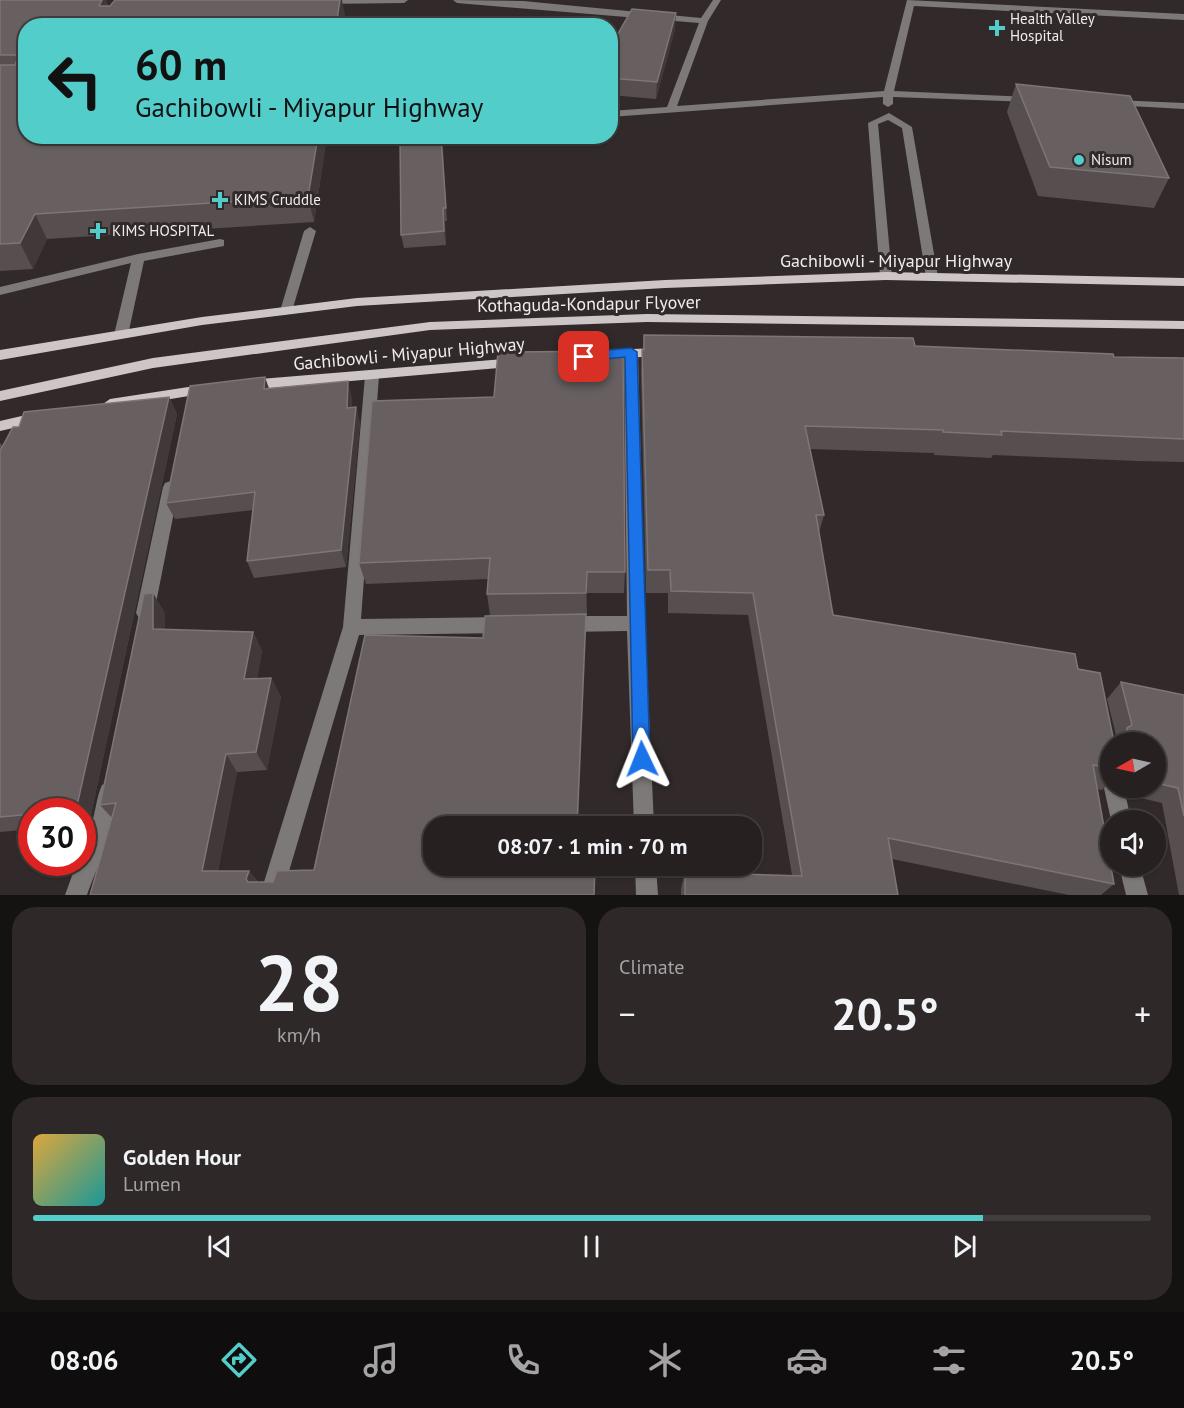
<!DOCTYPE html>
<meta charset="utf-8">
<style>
body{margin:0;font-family:"PT Sans",sans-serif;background:#2e2829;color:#f1f3f6;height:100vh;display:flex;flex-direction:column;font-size:22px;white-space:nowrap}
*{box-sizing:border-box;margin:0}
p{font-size:20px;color:#a4a3a5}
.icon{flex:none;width:33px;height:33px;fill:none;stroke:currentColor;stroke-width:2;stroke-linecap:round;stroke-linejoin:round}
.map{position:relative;height:895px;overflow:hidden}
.sheet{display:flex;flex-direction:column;gap:12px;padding:12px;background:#151212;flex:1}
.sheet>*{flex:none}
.top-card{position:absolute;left:18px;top:18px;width:600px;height:126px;border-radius:24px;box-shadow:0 2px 4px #0004,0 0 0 2px #423e3e;background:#53cdca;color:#111;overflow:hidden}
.needle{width:39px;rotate:261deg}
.controls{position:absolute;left:1100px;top:732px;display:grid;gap:12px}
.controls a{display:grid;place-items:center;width:66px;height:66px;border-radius:50%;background:#262020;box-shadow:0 2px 4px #0004,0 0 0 2px #423e3e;font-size:30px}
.speed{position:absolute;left:18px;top:798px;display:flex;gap:12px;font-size:30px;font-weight:700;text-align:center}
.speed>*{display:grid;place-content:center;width:78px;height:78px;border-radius:50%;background:#262020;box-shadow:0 2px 4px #0004,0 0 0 2px #423e3e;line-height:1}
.speed .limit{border:9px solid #d22;background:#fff;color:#111}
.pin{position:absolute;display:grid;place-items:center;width:51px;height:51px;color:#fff;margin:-26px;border-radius:12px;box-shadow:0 3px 9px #0006}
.me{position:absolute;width:66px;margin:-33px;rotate:358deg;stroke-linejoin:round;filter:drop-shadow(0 0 4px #0008)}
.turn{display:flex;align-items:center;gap:21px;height:126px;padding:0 18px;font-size:27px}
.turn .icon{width:78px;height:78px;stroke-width:2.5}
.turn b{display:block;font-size:42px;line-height:51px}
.big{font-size:45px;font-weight:700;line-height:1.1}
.sheet .card{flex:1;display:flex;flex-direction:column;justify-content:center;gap:9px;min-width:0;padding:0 21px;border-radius:24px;background:#2e2829}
.sheet .dial{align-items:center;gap:0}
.dial b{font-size:78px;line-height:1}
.song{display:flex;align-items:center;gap:18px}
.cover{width:72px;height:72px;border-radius:9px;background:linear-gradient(135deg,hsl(40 70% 55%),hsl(180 70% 35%))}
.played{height:6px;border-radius:3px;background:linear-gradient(90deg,#53cdca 85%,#423e3e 85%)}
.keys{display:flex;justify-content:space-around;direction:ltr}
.heat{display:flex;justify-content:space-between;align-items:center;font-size:33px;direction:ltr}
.sheet .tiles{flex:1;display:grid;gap:12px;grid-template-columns:1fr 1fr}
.card:last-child{grid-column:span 2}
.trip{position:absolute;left:423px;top:816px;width:339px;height:60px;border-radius:24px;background:#262020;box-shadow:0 2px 4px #0004,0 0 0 2px #423e3e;font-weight:700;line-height:60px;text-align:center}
.menu{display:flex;height:96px;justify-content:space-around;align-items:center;background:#0f0d0d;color:#a4a3a5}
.menu .icon{width:42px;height:42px}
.menu .selected{color:#53cdca}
.menu b{font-size:27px;color:#f1f3f6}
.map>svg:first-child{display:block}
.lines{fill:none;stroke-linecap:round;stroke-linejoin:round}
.minor{fill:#7d7979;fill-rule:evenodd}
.major{fill:#cec6c6;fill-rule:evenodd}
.wall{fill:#574e4f}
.shaded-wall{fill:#413839}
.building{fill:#675f60;stroke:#7d7576;stroke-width:1.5}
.route{fill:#1a73e8;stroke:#114b97;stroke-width:1.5}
.poi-dot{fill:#53cdca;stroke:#322a2a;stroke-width:2}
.labels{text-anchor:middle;stroke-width:6;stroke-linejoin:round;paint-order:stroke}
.far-poi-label{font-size:15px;fill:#f2eded;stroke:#322a2a;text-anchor:start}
.street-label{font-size:18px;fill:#f2eded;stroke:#322a2a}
</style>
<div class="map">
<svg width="1184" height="895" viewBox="0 0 1184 895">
<rect width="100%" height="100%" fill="#322a2a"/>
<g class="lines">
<path class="minor" d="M 321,0 L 408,0 L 404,3 L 324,4 Z
M 453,0 L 523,1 L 701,18 L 713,0 L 721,0 L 708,21 L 677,106 L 884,91 L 907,0 L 1184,14 L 1184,20 L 914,6 L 894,91 L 1030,97 L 1033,98 L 1033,102 L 893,97 L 893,104 L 888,107 L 883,104 L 883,97 L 610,117 L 610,111 L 667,107 L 699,23 L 457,3 Z
M 1114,100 L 1184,103 L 1184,109 L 1111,105 L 1109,103 Z
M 889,113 L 912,127 L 938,277 L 936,280 L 932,281 L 926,277 L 902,128 L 888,120 L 878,124 L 892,276 L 886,280 L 880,276 L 868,123 Z
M 310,227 L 316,231 L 292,311 L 286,315 L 281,314 L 280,311 L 304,231 Z
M 220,239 L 224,240 L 224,246 L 144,261 L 128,335 L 121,339 L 114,335 L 131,263 L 0,295 L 0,287 L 138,254 Z
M 631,348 L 638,352 L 645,623 L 654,826 L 634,826 L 627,631 L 565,632 L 559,629 L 556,624 L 559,619 L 565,616 L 627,616 L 624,352 Z
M 372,371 L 379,376 L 361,619 L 505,617 L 511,620 L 514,625 L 511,630 L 505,633 L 359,635 L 282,895 L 260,895 L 343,627 L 365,376 Z
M 171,481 L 177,483 L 179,487 L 154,613 L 151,618 L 145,620 L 139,618 L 136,613 L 163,487 L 165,483 Z
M 1110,780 L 1110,788 L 1124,788 L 1131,820 L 1111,820 L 1104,788 Z
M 109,782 L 116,785 C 125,805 95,872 87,895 L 65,895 L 77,862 L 82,862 C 82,846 89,835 93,819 C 96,808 97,796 102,785 Z
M 635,866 L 656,866 L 658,895 L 636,895 Z
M 1119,866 L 1140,866 L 1148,895 L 1126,895 Z"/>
<path class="major" d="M 886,272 L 1184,278 L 1184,286 L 886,280 L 665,288 L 357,306 L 202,325 L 0,360 L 0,350 L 202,317 L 357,298 L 665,280 Z
M 647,314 L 1184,321 L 1184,329 L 647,322 L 430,330 L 153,368 L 0,401 L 0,391 L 153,358 L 430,322 Z
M 662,348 L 669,352 L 667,355 L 602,360 L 595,355 L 602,350 Z
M 516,358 L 521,360 L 523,363 L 521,366 L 247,390 L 240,385 L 247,380 Z
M 208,384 L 213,386 L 215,389 L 213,392 L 110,409 L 103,404 L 110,399 Z
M 39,412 L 46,417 L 44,421 L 0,431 L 0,421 Z"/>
</g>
<path class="wall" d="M 0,0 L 106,0 L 108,6 L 345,15 L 26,136 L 327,136 L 314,222 L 47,239 L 33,269 L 0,271 Z
M 675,29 L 656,99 L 610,95 L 610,48 Z
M 1016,84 L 1169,178 L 1154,208 L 1038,196 L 1007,112 Z
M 441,136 L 447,221 L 445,221 L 446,245 L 404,248 L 401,235 Z
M 644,335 L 915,346 L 1114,357 L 1184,358 L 1184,462 L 1138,461 L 993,455 L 991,458 L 934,455 L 934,453 L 810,449 L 824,515 L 819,532 L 833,615 L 1078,669 L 1114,742 L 1117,739 L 1107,699 L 1121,682 L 1184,695 L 1184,895 L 1179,895 L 1162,803 L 1128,795 L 1126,788 L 1155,788 L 1155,742 L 1110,742 L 1110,781 L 1102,790 L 1097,789 L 1114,884 L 1101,895 L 1069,895 L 892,859 L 898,895 L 681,895 L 681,889 L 685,872 L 792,875 L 748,615 L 668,613 L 668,593 L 646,593 L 641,373 Z
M 269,389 L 352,398 L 352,407 L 356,407 L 360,424 L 346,567 L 254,578 L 247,561 L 253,510 L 175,519 L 166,503 Z
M 169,397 L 177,414 L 89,824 L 82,824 L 82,812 L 32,812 L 32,829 L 0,832 L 0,443 L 3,446 L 19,427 Z
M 372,401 L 625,572 L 624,593 L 587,593 L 587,614 L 490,615 L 487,594 L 488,579 L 366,584 L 359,563 Z
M 165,613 L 165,630 L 253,632 L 262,651 L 257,679 L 271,678 L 281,697 L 267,770 L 237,772 L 218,871 L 249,871 L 258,882 L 273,882 L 314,870 L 483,638 L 586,614 L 586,634 L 434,826 L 595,866 L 90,895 L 112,818 L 100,805 Z"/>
<path class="shaded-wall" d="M 102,0 L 106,0 L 112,17 L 99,6 Z
M 340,0 L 342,0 L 345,15 L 343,26 L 336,26 Z
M 676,13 L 675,29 L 656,99 L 657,82 Z
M 318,136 L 327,136 L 314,222 L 308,197 Z
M 441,136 L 443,148 L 447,221 L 446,208 Z
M 443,208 L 445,221 L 446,245 L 444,231 Z
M 35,214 L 47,239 L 33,269 L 20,243 Z
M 265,377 L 271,394 L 264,389 Z
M 348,381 L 352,398 L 352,424 L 347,408 Z
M 169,397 L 177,414 L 89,824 L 82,817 L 82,812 L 77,812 L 76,810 Z
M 356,407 L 360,424 L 346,567 L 341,550 Z
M 587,572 L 587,614 L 586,593 Z
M 153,593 L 165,613 L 165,649 L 153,629 Z
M 586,614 L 586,634 L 578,826 L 577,826 Z
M 253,632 L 262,651 L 254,698 L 244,679 Z
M 271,678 L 281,697 L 267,770 L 256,752 Z
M 226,754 L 237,772 L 215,886 L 202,871 Z
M 249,871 L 260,886 L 258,894 L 246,879 Z"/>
<path class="building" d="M 0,0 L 102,0 L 99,6 L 110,6 L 115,0 L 340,0 L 336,26 L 26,26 L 26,136 L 318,136 L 308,197 L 35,214 L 20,243 L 0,244 L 0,65 L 15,65 L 18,57 L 15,55 L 0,55 Z
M 632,9 L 676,13 L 657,82 L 610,78 L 610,48 Z
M 1016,84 L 1130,96 L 1169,178 L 1050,167 Z
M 426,136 L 441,136 L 446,208 L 443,208 L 444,231 L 401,235 L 400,138 Z
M 644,335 L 913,338 L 915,346 L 1113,354 L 1114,357 L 1184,358 L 1184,439 L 1001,431 L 1002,435 L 943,432 L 943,430 L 805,426 L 824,515 L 816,515 L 833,615 L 1075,654 L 1078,669 L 1100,673 L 1114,742 L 1110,742 L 1110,768 L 1093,765 L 1114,884 L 888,838 L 898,895 L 685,895 L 685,872 L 802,876 L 753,593 L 671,591 L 670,570 L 648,570 L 642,350 L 644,350 Z
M 623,351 L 625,572 L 587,572 L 586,593 L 487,594 L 490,558 L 359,563 L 372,401 L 494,397 L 498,352 Z
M 265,377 L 264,389 L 348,381 L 347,408 L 356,407 L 341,550 L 247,561 L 255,492 L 166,503 L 190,386 Z
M 169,397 L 76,810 L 58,812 L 32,812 L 32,814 L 0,817 L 0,451 L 13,427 L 19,427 L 24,412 Z
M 153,593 L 153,629 L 253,632 L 244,679 L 271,678 L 256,752 L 226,754 L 202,871 L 249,871 L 246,879 L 248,882 L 273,882 L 277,871 L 314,870 L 365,635 L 483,638 L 485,616 L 586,614 L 577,826 L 434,826 L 434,866 L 595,866 L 594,895 L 90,895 L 116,803 L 100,805 L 144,594 Z
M 1121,682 L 1184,695 L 1184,816 L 1178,788 L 1155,783 L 1155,742 L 1127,742 L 1127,728 L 1132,725 Z"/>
<path class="route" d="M 631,348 L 637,352 L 650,759 L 648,765 L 642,767 L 635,765 L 633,759 L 625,357 L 584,361 L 578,357 L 584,352 Z"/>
<g class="poi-dot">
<path d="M994 19h6v6h6v6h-6v6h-6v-6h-6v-6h6z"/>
<circle cx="1079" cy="160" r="6"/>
<path d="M217 191h6v6h6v6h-6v6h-6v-6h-6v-6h6z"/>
<path d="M95 222h6v6h6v6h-6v6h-6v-6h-6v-6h6z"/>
</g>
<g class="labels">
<g class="far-poi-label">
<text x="1010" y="24">Health Valley<tspan x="1010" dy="17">Hospital</tspan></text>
<text x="1091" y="165">Nisum</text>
<text x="234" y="205">KIMS Cruddle</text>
<text x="112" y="236">KIMS HOSPITAL</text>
</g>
<g class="street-label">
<text x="896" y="267">Gachibowli - Miyapur Highway</text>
<text transform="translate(589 304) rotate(-1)" y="6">Kothaguda-Kondapur Flyover</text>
<text transform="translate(409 354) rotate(-5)" y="6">Gachibowli - Miyapur Highway</text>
</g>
</g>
</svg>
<div class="controls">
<a><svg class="needle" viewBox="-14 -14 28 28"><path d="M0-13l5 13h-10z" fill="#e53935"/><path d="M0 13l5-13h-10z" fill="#a4a3a5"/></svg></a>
<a><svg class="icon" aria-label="sound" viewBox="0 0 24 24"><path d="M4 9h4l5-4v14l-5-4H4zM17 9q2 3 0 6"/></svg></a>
</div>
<div class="speed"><div class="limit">30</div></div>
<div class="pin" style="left:584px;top:357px;background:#d93025"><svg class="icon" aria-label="arrive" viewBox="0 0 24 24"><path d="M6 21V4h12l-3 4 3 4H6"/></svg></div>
<svg class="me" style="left:642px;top:759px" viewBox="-20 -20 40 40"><path d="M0-17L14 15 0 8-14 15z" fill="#1a73e8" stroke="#fff" stroke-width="4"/></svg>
<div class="trip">08:07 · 1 min · 70 m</div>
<div class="top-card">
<div class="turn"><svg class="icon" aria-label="left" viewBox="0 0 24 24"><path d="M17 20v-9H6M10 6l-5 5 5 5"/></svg><div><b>60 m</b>Gachibowli - Miyapur Highway</div></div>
</div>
</div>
<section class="sheet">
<div class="tiles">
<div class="card dial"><b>28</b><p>km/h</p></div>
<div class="card"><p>Climate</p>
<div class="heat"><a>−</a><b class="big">20.5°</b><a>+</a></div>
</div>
<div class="card">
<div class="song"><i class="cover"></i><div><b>Golden Hour</b><p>Lumen</p></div></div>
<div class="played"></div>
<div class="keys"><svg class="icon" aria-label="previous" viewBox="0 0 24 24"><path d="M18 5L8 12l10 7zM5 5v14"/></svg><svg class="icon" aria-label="pause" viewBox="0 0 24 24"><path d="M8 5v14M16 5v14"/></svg><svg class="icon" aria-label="next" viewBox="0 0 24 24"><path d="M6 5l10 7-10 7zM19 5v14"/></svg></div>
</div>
</div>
</section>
<nav class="menu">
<b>08:06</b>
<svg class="icon selected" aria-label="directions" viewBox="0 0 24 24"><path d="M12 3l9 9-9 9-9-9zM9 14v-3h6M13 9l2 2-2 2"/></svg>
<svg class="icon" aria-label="music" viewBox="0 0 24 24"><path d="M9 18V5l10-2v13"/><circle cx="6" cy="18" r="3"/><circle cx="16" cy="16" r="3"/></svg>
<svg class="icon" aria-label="phone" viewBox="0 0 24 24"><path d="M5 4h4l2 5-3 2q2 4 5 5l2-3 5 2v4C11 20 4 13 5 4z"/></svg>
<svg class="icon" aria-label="climate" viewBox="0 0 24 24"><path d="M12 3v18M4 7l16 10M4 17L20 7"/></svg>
<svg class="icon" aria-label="car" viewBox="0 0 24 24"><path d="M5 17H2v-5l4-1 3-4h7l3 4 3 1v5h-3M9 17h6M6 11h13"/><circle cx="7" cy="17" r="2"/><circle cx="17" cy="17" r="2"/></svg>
<svg class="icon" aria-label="filters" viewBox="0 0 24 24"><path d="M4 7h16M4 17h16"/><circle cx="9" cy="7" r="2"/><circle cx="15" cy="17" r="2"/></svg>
<b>20.5°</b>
</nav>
